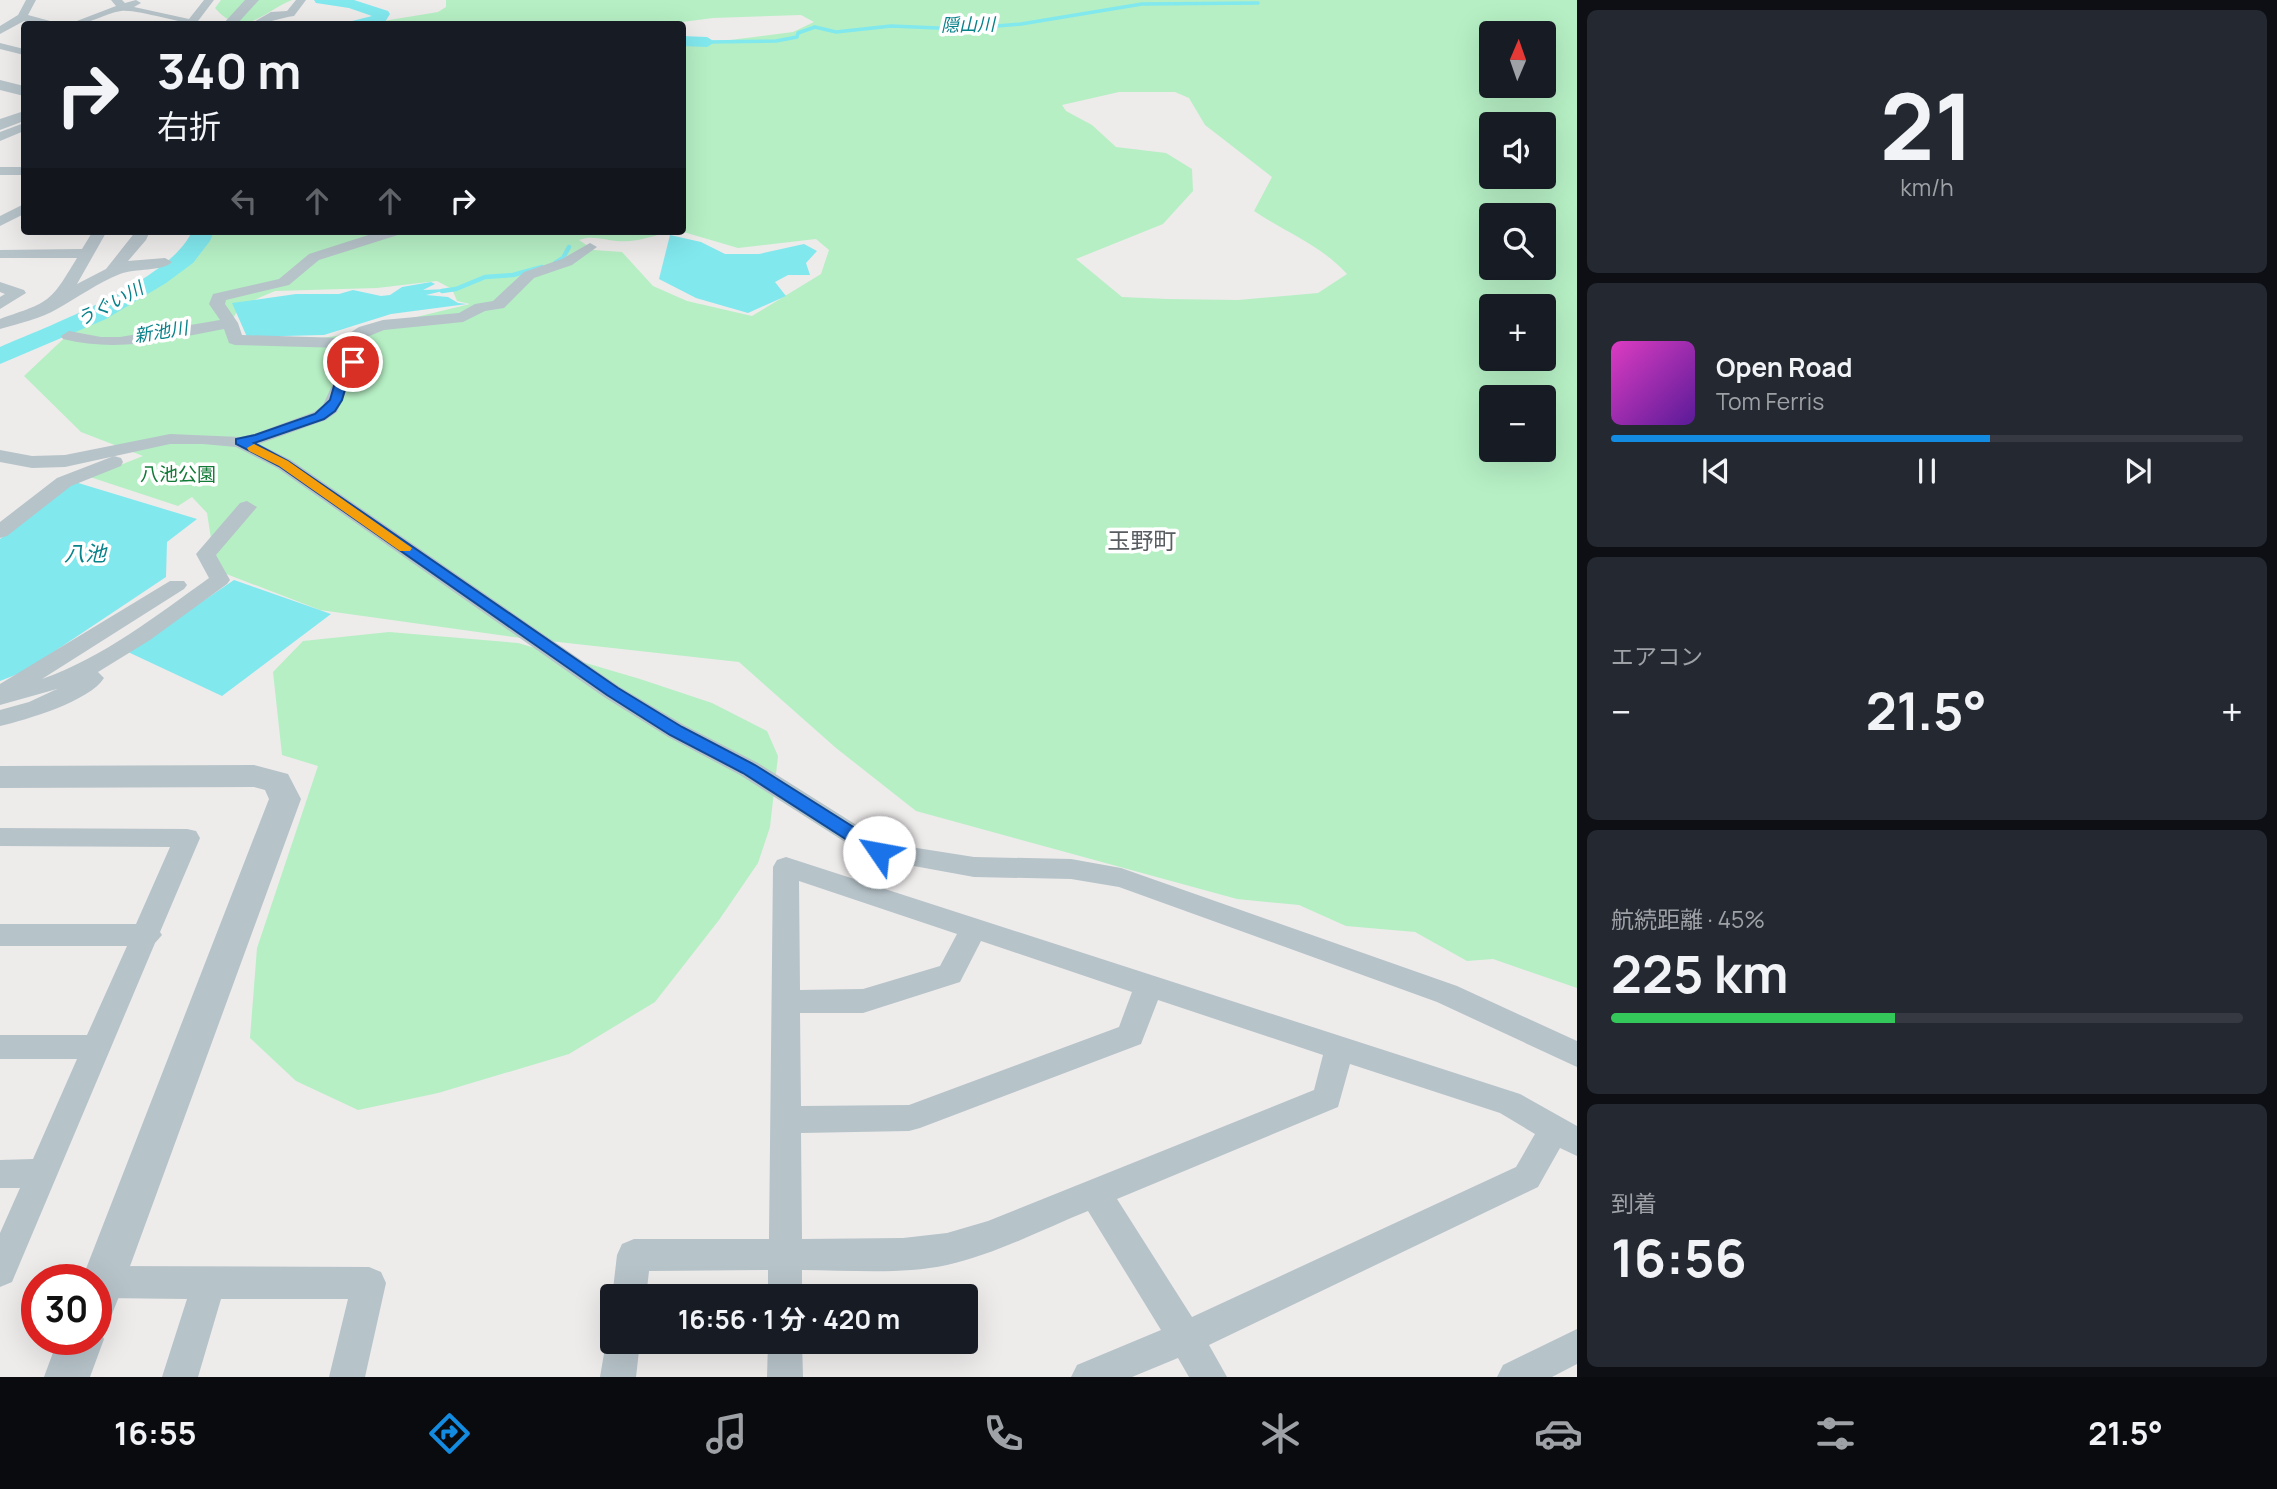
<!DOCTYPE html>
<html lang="ja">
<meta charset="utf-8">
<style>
body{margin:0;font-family:Manrope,"Noto Sans JP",sans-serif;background:#242831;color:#f1f3f6;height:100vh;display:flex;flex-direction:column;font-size:26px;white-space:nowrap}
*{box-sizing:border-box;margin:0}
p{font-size:23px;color:#9ea1a6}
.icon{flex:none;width:38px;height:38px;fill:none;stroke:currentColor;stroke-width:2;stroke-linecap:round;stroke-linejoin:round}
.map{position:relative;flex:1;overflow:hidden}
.panel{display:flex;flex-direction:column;gap:10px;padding:10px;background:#0d0f14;width:700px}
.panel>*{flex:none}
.top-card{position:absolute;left:21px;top:21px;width:665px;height:214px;border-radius:7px;box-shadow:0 7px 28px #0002;background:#171b24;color:#f1f3f6;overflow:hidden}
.needle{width:46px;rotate:2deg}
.controls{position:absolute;left:1479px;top:21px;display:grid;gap:14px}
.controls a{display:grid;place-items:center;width:77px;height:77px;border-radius:7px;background:#171b24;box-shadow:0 7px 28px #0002;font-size:35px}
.speed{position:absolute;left:21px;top:1264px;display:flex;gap:14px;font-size:35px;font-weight:700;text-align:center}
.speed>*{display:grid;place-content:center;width:91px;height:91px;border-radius:50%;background:#171b24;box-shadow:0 7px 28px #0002;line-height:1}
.speed .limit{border:10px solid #d22;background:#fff;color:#111}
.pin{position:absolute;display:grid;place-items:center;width:60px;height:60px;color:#fff;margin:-30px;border:4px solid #fff;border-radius:50%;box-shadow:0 2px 7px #0007}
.me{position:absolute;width:77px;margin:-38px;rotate:303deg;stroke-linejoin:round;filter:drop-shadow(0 0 5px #0008)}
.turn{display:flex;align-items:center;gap:24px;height:147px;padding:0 21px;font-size:32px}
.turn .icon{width:91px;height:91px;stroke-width:2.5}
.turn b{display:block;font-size:49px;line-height:60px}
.lanes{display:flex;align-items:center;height:66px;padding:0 21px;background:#0003;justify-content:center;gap:35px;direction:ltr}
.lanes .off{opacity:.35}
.big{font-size:52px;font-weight:700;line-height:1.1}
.panel .tile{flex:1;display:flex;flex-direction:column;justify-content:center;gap:10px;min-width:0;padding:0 24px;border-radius:10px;background:#242831}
.panel .dial{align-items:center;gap:0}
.dial b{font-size:91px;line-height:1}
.song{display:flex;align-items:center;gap:21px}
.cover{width:84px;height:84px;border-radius:10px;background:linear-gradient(135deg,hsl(310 70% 55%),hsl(270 70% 35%))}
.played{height:7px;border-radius:4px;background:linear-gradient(90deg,#128be1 60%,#363941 60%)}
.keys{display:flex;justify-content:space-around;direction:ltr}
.heat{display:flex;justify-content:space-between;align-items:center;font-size:38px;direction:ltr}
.charge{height:10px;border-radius:5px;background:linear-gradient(90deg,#34c759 45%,#363941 0)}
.trip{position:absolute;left:600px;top:1284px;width:378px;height:70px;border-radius:7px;background:#171b24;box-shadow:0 7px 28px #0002;font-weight:700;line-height:70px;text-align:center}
.dock{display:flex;height:112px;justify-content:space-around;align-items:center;background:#090b0e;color:#9ea1a6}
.dock .icon{width:49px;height:49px}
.dock .on{color:#128be1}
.dock b{font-size:32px;color:#f1f3f6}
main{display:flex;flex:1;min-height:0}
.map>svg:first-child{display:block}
.green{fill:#b6efc4;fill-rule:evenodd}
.water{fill:#81e8ee}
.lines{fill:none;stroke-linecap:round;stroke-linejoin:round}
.stream-far1{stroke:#81e8ee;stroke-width:3.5}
.stream{stroke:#81e8ee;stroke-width:4.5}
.river{fill:#81e8ee;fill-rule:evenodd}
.minor{fill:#b6c3c9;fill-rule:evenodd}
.tertiary{fill:#b6c3c9;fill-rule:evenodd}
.route{fill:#1a73e8;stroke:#114b97;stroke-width:2}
.slow{fill:#f59e0b}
.labels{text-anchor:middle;stroke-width:7;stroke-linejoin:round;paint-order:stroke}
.far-water-label{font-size:18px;font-style:italic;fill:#09828a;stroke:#fff}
.park-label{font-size:19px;fill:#137b38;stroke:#fff}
.water-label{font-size:21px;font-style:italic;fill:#09828a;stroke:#fff}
.quarter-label{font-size:23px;fill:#585d61;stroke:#fff}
</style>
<main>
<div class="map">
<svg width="1577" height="1377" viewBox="0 0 1577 1377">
<rect width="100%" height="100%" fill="#eeebeb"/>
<path class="green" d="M 221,0 L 292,0 C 264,11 243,41 215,8 Z
M 446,0 L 1577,0 L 1577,988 L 1493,959 L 1467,961 L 1415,932 L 1346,926 L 1299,905 L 1237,899 L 916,811 L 836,748 L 739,662 L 513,637 L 320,610 L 216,570 L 207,513 L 192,497 L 178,506 L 90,477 L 143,456 L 81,432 L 24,376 L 76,327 L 156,283 L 200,250 L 205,231 L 671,231 C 653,236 636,243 617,241 C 603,240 593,235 579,240 L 594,250 L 622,252 L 653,286 L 687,301 L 752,316 L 821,274 L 829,250 L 816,239 L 738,248 L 680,231 L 682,231 L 683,46 L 793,32 L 814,22 L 801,15 L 713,18 L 667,24 L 365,24 L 438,12 L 446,7 ZM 1491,33 L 1544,33 L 1544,86 L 1491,86 ZM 1119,92 L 1175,92 L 1189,98 L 1205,125 L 1272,177 L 1254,211 C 1285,232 1322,246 1347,274 L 1318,293 L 1238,300 L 1167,299 L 1122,297 L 1076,259 L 1163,224 L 1193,191 L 1192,169 L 1166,153 L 1116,147 L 1092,125 L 1066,111 L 1062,105 ZM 1491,124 L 1544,124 L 1544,177 L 1491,177 ZM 1491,215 L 1544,215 L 1544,268 L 1491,268 ZM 437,281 L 452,289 L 457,301 L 470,304 L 342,335 L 286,343 L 239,340 L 230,324 L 240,306 L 275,291 L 377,288 ZM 1491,306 L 1544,306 L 1544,359 L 1491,359 ZM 1491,397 L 1544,397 L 1544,450 L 1491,450 Z
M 389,632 L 518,643 L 640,679 L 712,703 L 767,731 L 778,756 L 770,827 L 758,863 L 719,920 L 655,1002 L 569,1054 L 438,1093 L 358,1110 L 296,1081 L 250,1038 L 257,948 L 318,766 L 282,755 L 273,672 L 303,641 Z"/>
<path class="water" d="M 670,235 L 701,242 L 725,254 L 759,254 L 804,244 L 817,251 L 806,263 L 810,275 L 788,275 L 775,282 L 786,296 L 748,313 L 696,298 L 659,279 Z
M 431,282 L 435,284 L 423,290 L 451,289 L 426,295 L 448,297 L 458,303 L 467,304 L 391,314 L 324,335 L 247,337 L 232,303 L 296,294 L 339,294 L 353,290 L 381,296 L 390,295 L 402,287 Z
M 75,482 L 197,519 L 167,542 L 166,577 L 25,671 L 0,681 L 0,539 Z
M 234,580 L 331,614 L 222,696 L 128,652 Z"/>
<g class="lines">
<path class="stream-far1" d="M 707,42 L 776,41 L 797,37 L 798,33 L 815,27 L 836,32 L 891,26 L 961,29 L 1021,24 L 1142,4 L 1258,3"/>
<path class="stream" d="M 555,263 L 563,258 L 569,247
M 442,291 L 456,289 L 485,277 L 513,275 L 542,267"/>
<path class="river" d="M 314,0 L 354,0 L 388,11 L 390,14 L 385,22 L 350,24 L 352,21 L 372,16 L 349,8 L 316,3 Z
M 682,36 L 707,37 L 715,42 L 707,47 L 682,46 Z
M 192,231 L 214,231 L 210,241 L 193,263 L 166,283 L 106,319 L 0,364 L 0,347 C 48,326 172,280 192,231 Z"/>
<path class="minor" d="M 26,0 L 36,0 L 28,15 L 61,24 L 43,24 L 24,21 L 0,34 L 0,26 L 18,15 Z
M 111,0 L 122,0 L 125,3 L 136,0 L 141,3 L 134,7 L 189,19 L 204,0 L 214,0 L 198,21 L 202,24 C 179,24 138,9 121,11 C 102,14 88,26 69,24 L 116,6 Z
M 296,0 L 306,0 L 294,16 C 279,18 264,25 250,24 L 271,12 L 287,11 Z
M 0,43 L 24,49 L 24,55 L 0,49 Z
M 24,123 L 24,131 L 0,141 L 0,132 Z
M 0,167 L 24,167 L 24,175 L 0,175 Z
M 24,204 L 24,214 L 0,226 L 0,216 Z
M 93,231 L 107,231 L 77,284 L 106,269 L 136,231 L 150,231 L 146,240 L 128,261 L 165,258 L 172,262 C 162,272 135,268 120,274 C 98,283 78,297 57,309 C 42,318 18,324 0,329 L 0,319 C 51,301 49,304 77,258 L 0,258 L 0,250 L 82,249 Z
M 381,231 L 403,231 L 401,234 L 319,260 L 289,285 L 226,300 L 225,304 L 238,323 L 242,335 L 342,338 L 359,327 L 383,320 L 459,313 L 475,304 L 493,301 L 524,272 L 562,259 L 590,243 L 597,247 L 572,265 L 534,278 L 504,308 L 485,311 L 463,322 L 384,330 L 357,341 L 363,353 L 337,412 L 326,420 L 259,444 L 291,460 L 620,687 L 684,725 L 758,763 L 885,843 L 974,857 L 1071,859 L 1121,868 L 1457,986 L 1577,1041 L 1577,1067 L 1437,1002 L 1119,887 L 1071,879 L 974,877 L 870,858 L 740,775 L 668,737 L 604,697 L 277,468 L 236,447 L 203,444 L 170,444 L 65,467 L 32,468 L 0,462 L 0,450 L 32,456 L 65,455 L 170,434 L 240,437 L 254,434 L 314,412 L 323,405 L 347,353 L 343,348 L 235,345 L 229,343 L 224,329 C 169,339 119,353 63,339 L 61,336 L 69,331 L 101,337 L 120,337 L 220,320 L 209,304 L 213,294 L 279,279 L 309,254 Z
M 0,282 L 24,290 L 26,293 L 0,309 L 0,297 L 5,294 L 0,292 Z
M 114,456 L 121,458 L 123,462 L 121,466 L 71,486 L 7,536 L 0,538 L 0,522 L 57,478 Z
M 247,501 L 257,507 L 216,555 L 230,580 L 227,584 L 150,640 L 98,672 L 104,678 C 90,701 26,720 0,726 L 0,710 L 29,702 L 57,689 L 0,705 L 0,684 L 170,581 L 184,581 L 187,585 L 184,589 L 42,679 C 104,657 156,616 209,578 L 196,554 L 240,503 Z
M 0,828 L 187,829 L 196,831 L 200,838 L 160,932 L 162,935 L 155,943 L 12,1282 L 0,1287 L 0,1233 L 20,1188 L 0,1188 L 0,1160 L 33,1159 L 77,1059 L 0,1059 L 0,1035 L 87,1035 L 127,946 L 0,946 L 0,924 L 136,924 L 170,847 L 0,846 Z
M 786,857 L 1520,1094 L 1577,1126 L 1577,1156 L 1560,1148 L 1538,1187 L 1209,1345 L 1227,1377 L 1189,1377 L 1178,1358 L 1132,1377 L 1071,1377 L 1077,1365 L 1161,1330 L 1088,1211 C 1043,1229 996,1254 947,1265 C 901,1275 849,1270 802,1270 L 802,1297 L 768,1297 L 768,1270 L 649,1271 L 646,1297 L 612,1298 L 617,1255 L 622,1244 L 634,1239 L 769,1239 L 773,867 L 777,860 ZM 799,881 L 957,934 L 940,966 L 863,989 L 800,990 ZM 981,941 L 1132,992 L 1119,1027 L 909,1105 L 801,1106 L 800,1013 L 863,1013 L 960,982 ZM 1158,1000 L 1323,1055 L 1314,1090 L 988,1221 L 947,1233 L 903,1238 L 802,1239 L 801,1133 L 909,1131 L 920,1128 L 1141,1044 ZM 1350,1064 L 1500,1113 L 1535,1134 L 1516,1167 L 1192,1317 L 1117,1199 L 1338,1107 Z
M 102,1266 L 369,1267 L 381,1272 L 386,1283 L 365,1377 L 329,1377 L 348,1299 L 221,1299 L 198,1377 L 162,1377 L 187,1299 L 102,1298 L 96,1296 L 96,1279 L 86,1279 L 90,1271 Z
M 612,1329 L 612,1342 L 640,1342 L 636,1377 L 600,1377 L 606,1342 Z
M 1577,1329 L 1577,1364 L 1552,1377 L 1497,1377 L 1503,1365 Z
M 768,1342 L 802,1342 L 803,1377 L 767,1377 Z"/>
<path class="tertiary" d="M 245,0 L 259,0 L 237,24 L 223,24 Z
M 0,80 L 24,86 L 24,96 L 0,90 Z
M 24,111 L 24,121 L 0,130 L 0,119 Z
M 254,765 L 288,774 L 301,799 L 118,1299 L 112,1314 L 96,1320 L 96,1279 L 82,1279 L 269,799 L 265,790 L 254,787 L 0,788 L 0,766 Z
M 96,1323 L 104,1339 L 90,1377 L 44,1377 L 58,1339 L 96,1339 Z"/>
</g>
<path class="route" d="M 349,359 L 359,362 L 348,379 L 342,400 L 335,411 L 324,419 L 254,443 L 288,461 L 618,688 L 682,727 L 755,765 L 885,847 L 888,852 L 885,856 L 872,856 L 743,773 L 670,735 L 607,695 L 279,466 L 236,444 L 236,439 L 255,435 L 315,414 L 330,400 L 336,379 Z"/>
<path class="slow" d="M 254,444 L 288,461 L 412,548 L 410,551 L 400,551 L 279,466 L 249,451 L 247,448 Z"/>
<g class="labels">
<g class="far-water-label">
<text transform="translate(968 25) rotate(-1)" y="6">隠山川</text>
<text transform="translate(110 304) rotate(-28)" y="6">うぐい川</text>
<text transform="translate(161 332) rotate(-9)" y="6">新池川</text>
</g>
<g class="park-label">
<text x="178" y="481">八池公園</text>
</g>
<g class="water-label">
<text x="85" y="561">八池</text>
</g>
<g class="quarter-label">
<text x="1142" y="549">玉野町</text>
</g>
</g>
</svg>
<div class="controls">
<a><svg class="needle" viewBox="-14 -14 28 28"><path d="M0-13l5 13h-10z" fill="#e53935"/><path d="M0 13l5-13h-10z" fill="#9ea1a6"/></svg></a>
<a><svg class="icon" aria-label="sound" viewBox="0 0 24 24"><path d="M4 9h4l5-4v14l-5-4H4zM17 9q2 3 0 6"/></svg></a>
<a><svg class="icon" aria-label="search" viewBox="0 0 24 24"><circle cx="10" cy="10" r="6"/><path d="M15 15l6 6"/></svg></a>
<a>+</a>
<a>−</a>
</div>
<div class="speed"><div class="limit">30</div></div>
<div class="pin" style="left:353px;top:362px;background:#d93025"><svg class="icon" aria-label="arrive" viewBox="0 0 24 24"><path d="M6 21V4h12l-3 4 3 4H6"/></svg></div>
<svg class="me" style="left:879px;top:852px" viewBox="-20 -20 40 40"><circle r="19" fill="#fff"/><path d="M0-13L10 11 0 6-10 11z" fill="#1a73e8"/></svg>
<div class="trip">16:56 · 1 分 · 420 m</div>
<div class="top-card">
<div class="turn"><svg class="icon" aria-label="right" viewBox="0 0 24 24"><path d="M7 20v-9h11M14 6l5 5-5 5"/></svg><div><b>340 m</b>右折</div></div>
<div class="lanes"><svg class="icon off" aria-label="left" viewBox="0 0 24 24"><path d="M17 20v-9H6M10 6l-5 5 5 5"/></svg><svg class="icon off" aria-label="ahead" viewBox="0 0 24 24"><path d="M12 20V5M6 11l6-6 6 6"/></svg><svg class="icon off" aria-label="ahead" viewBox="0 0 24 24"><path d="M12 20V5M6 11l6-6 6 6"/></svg><svg class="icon" aria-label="right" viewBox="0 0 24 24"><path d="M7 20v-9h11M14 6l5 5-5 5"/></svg></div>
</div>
</div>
<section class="panel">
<div class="tile dial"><b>21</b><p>km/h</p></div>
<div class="tile">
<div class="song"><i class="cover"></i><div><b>Open Road</b><p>Tom Ferris</p></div></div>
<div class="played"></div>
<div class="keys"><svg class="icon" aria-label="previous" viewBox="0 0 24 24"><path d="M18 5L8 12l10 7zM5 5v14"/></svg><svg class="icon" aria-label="pause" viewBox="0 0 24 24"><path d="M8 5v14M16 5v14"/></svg><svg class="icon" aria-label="next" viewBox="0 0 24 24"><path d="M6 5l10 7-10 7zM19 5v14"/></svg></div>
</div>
<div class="tile"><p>エアコン</p>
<div class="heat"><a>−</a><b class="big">21.5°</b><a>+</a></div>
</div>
<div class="tile"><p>航続距離 · 45%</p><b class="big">225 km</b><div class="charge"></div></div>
<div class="tile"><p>到着</p><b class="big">16:56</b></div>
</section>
</main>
<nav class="dock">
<b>16:55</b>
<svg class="icon on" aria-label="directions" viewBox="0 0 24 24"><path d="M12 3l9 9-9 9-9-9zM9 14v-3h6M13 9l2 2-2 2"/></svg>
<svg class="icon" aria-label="music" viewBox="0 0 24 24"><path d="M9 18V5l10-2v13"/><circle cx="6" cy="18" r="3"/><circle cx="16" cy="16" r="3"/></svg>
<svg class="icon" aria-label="phone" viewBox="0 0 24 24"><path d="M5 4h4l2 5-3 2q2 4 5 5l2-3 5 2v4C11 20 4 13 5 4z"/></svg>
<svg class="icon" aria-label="climate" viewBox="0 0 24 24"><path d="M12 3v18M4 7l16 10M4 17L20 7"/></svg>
<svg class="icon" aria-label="car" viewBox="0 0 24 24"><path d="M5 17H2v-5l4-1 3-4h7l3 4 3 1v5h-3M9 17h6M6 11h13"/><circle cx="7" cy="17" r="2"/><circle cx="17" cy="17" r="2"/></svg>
<svg class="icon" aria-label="filters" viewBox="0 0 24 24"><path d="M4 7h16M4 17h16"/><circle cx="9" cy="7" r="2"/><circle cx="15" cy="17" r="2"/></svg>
<b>21.5°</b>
</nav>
